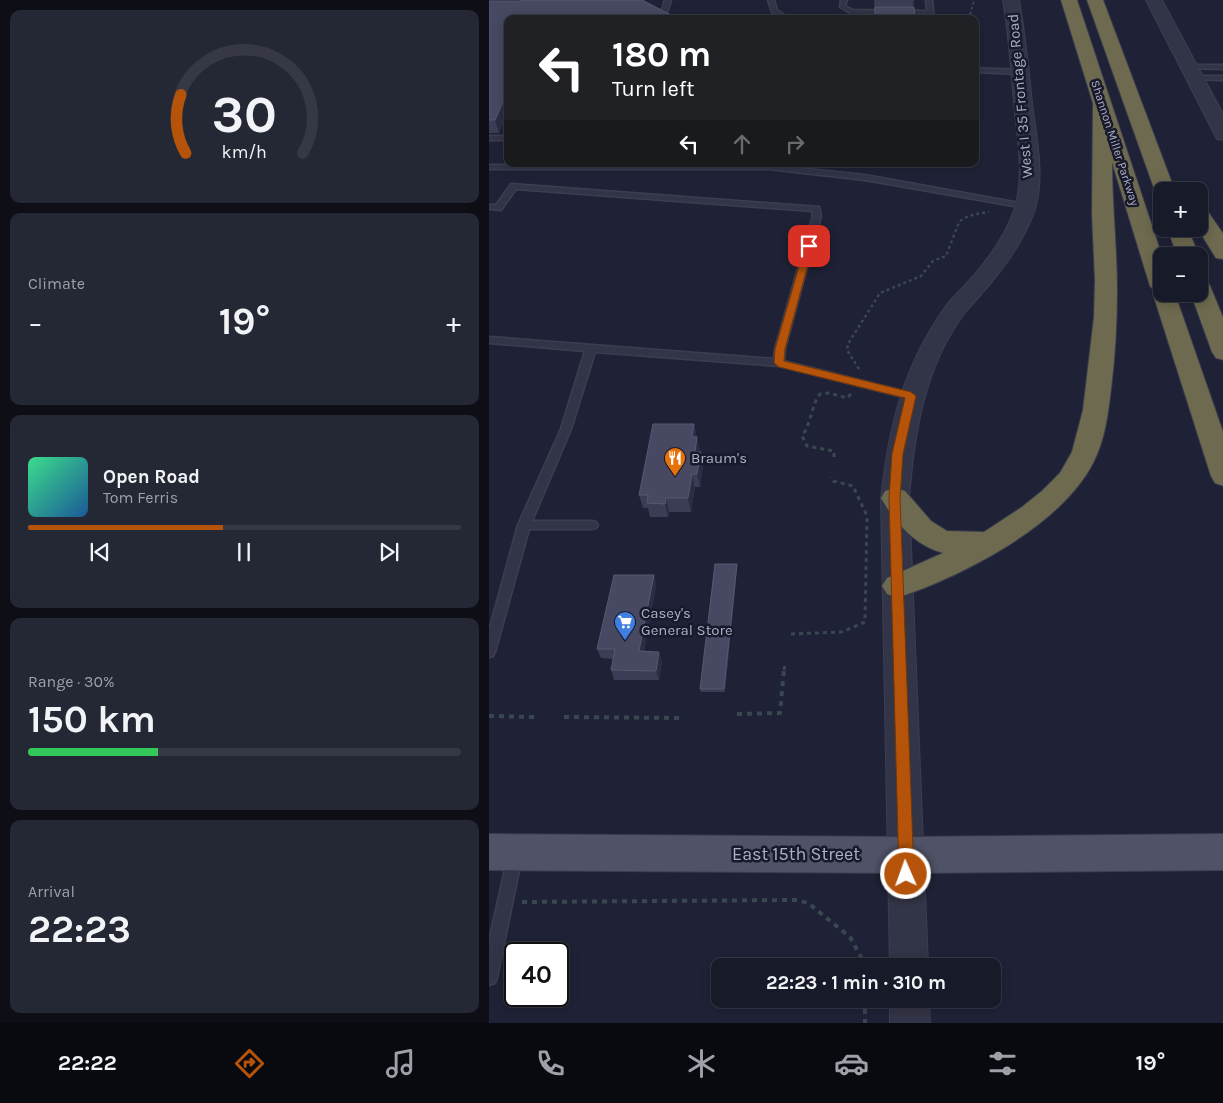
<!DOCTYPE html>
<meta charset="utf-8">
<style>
body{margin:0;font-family:Karla,sans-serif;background:#242734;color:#f1f3f6;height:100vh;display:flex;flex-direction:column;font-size:19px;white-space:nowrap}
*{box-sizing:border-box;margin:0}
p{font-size:16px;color:#9ea1a8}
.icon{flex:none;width:28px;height:28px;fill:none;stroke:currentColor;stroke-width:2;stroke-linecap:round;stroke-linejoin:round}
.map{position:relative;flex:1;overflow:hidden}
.drawer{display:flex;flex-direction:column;gap:10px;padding:10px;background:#0d0e16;width:489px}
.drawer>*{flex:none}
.hud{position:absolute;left:15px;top:15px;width:475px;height:152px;border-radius:10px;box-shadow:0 2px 12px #0003,0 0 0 1px #363845;background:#202124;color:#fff;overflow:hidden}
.tools{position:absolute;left:664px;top:182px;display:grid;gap:10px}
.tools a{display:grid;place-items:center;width:55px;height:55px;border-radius:10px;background:#171a28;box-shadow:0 2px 12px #0003,0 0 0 1px #363845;font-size:25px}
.speed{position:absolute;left:15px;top:942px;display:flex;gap:10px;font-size:25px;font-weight:700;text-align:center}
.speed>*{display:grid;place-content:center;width:65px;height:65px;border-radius:50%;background:#171a28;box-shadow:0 2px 12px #0003,0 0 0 1px #363845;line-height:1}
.speed .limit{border:2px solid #111;border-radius:8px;background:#fff;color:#111}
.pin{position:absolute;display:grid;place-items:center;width:42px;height:42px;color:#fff;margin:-21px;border-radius:10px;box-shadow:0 2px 8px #0006}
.me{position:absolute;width:55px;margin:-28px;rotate:358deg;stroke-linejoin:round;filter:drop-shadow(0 0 4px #0008)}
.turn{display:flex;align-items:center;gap:18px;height:105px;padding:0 25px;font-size:22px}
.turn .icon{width:65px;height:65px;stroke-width:2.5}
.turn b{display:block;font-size:35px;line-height:42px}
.lanes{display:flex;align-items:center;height:48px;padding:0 25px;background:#0003;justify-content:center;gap:25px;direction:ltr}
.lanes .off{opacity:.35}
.big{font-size:38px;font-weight:700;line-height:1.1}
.drawer .widget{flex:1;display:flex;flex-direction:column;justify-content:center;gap:8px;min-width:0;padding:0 18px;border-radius:10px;background:#242734}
.drawer .dial{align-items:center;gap:0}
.dial svg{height:130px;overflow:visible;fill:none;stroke:#363845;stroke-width:7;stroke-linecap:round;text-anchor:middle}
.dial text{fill:#f1f3f6;stroke:none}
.song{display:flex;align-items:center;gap:15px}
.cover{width:60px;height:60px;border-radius:8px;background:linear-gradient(135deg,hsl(150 70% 55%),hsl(210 70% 35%))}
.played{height:5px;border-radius:2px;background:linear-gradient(90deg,#b45309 45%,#363845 45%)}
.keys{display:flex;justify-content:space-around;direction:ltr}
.heat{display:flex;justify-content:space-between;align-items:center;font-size:28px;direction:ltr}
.charge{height:8px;border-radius:4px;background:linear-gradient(90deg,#34c759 30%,#363845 0)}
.trip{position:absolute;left:222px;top:958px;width:290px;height:50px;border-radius:10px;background:#171a28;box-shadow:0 2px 12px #0003,0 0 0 1px #363845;font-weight:700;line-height:50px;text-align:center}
.dock{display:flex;height:80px;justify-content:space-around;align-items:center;background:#090a10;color:#9ea1a8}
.dock .icon{width:35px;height:35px}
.dock .active{color:#b45309}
.dock b{font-size:22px;color:#f1f3f6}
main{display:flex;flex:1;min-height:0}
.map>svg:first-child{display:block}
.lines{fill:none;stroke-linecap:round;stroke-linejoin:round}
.service-casing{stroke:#3c3e50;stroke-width:3}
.tertiary-casing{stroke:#3c3e50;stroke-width:2}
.primary-casing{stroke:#3c3e50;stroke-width:2}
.motorway-casing{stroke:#3a3c4e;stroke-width:2}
.path-far3{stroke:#394750;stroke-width:2;stroke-dasharray:2.5 2.5;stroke-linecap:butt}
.path-far2{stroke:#394750;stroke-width:2.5;stroke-dasharray:3 3;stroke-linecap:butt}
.path-far1{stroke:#394750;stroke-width:3;stroke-dasharray:4 4;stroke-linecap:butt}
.path{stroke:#394750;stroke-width:4;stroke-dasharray:5 5;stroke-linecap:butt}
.service{fill:#323447;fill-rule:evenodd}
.tertiary{fill:#323447;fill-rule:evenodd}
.primary{fill:#505267;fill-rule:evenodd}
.motorway{fill:#6d6a4f;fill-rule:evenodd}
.wall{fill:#3a3d55}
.shaded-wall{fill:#2a2d44}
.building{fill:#464961;stroke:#565971}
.route{fill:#b45309;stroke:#753606}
.labels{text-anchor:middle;stroke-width:5;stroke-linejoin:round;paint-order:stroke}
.far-street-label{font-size:12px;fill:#acaec4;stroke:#181a2b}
.street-label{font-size:15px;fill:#acaec4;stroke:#181a2b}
.poi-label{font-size:15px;fill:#acaec4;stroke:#181a2b;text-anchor:start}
.near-street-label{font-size:18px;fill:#acaec4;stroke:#181a2b}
</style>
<main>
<section class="drawer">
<div class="widget dial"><svg viewBox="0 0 100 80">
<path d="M14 69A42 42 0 1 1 86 69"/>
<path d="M14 69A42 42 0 0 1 11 33" stroke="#b45309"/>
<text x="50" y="56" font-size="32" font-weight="700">30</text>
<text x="50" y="72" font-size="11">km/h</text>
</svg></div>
<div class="widget"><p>Climate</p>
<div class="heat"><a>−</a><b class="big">19°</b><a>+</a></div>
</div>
<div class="widget">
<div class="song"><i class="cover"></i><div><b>Open Road</b><p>Tom Ferris</p></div></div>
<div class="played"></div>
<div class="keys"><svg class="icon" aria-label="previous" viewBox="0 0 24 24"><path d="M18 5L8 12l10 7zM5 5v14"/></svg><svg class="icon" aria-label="pause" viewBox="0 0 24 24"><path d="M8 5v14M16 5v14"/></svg><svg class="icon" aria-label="next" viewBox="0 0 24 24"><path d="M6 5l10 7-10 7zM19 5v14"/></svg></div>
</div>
<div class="widget"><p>Range · 30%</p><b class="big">150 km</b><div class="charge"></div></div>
<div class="widget"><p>Arrival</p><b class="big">22:23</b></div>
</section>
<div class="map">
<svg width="735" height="1023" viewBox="0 0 735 1023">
<rect width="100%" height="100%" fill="#1f2236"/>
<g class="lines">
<g class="service-casing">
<path id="service" d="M 176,0 L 182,0 L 176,19 L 170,19 Z
M 279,0 L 285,0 L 288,10 L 301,19 L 293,19 L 283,12 Z
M 352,0 L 358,0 L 356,6 L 364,10 L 438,11 L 437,0 L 443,0 L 445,19 L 439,19 L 438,15 L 363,14 L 351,7 Z
M 699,65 L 735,65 L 735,69 L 697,68 L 697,66 Z
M 486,68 L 531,70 L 534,72 L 531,74 L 486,72 Z
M 705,76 L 735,76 L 735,80 L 703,79 L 703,77 Z
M 0,136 L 19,136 L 19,140 L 0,140 Z
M 0,165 L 279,165 L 376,175 L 536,204 L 540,206 L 536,208 L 376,180 L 279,169 L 0,169 Z
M 22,184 L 330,207 L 332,216 L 296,349 L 295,361 L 422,393 L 427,396 L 422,399 L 290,366 L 106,352 L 82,429 L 43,521 L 103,521 L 107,522 L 109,525 L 107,528 L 103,529 L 40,529 L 6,652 L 4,656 L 0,657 L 0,631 L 29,525 L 72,429 L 96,351 L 0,343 L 0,337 L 285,359 L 286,349 L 324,216 L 323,211 L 27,189 L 12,210 L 0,209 L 0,205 L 7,205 Z
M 26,849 L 31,851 L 33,856 L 8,977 L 6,983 L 0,985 L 0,941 L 19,856 L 21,851 Z"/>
</g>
<g class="tertiary-casing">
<path id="tertiary" d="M 514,0 L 530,0 L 532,13 C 537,43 540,73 543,103 C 547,137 556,175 546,209 C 536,240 515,268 494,292 C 488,300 480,307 474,315 C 435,369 425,434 420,498 L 439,966 L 401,966 L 392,498 C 400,426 414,366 457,306 C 464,297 472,290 480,281 C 499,260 517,235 526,208 C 536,174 528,136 525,102 C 522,68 520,34 514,0 Z
M 657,0 L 673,0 L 735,116 L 735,140 L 728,139 L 726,135 Z
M 401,999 L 440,999 L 441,1023 L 401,1023 Z"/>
</g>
<g class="primary-casing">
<path id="primary" d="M 0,834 L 417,837 L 735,834 L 735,870 L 417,873 L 0,870 Z"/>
</g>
<g class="motorway-casing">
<path id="motorway" d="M 572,0 L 588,0 L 673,256 L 672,294 L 686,294 L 735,435 L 735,486 L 726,483 L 722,476 L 664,294 L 666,291 L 661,286 L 623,162 C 623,205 628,248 628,291 C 628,324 626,357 622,389 C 619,414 616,440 604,463 C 572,526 473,576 408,598 L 398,594 L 393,586 L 398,578 L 454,553 C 426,545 406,523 392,498 L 396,491 L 406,488 L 416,491 L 442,521 L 458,531 L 495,532 L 533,507 L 553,491 L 571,473 L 583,452 L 594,410 L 605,317 L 606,281 L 603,214 L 604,103 Z
M 598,0 L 614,0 L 686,191 L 672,191 L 672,196 L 666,191 Z
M 710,207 L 717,209 L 735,235 L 735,259 L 727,258 L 709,229 Z
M 679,229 L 699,229 L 710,256 L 688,256 Z
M 710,279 L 718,281 L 721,286 L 735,320 L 735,360 L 727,358 L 723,352 L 702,294 L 710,294 Z"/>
</g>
<path class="path-far3" d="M 480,19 L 485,0"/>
<path class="path-far2" d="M 370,369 L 358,350 L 359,344 L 391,293 L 432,276 L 444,261 L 457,256 L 470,222 C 479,214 489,214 500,212"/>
<path class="path-far1" d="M 345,457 L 345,451 L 318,446 L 313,436 C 323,422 322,405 331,394 L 340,393 L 358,398 L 363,393
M 302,634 L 353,632 L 376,622 L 378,516 L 364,486 L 344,481 L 342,477
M 295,670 L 296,664"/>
<path class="path" d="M 248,714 L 291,713 L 295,669
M 0,716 L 45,717
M 75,717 L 195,718
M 33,902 L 308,900 L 319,903 L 361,937 L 377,966
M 376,999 L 376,1023"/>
<use href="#service" class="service"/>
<use href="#tertiary" class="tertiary"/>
<use href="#primary" class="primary"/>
<use href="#motorway" class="motorway"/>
</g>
<path class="wall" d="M 385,0 L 425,0 L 424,7 L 426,19 L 386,19 Z
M 0,1 L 184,16 L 184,19 L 19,19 L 19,112 L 10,133 L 0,133 Z
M 205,424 L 214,466 L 211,487 L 206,487 L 202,512 L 180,512 L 179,517 L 161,517 L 159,508 L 154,508 L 150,495 Z
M 248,564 L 248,568 L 236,692 L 212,692 L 211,689 Z
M 165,575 L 167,586 L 155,651 L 173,661 L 170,680 L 125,680 L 122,670 L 124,659 L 112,658 L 108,649 Z"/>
<path class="shaded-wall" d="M 17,95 L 19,101 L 19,112 L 10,133 L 6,120 Z
M 205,424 L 208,437 L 203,437 Z
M 208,437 L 211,451 L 209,466 L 206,452 Z
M 212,452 L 214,466 L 211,487 L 208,474 Z
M 203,474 L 206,487 L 202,512 L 199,498 Z
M 177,498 L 180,512 L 179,517 L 176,504 Z
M 248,564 L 248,568 L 236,692 L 235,689 Z
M 165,575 L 167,586 L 153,661 L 150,651 Z
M 170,652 L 173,661 L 170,680 L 167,671 Z"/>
<path class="building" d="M 32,0 L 153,0 L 184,16 L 146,16 L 145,19 L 19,19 L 19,95 L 17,95 L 6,120 L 0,120 L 0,1 L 31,1 Z
M 386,7 L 425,7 L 426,19 L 386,19 Z
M 164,424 L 205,424 L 203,437 L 208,437 L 206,452 L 212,452 L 208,474 L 203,474 L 199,498 L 177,498 L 176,504 L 158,503 L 159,495 L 150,495 Z
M 226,564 L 248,564 L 235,689 L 211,689 Z
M 125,575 L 165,575 L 150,651 L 170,652 L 167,671 L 122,670 L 126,649 L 108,649 Z"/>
<path class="route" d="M 320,243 L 324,246 L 296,349 L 295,361 L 422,392 L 427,396 L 414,454 L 411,498 L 425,874 L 422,880 L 417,882 L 412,880 L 410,874 L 400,498 L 403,454 L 416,398 L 290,367 L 285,363 L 286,349 L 316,246 Z"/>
<defs>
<g id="restaurant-pin" transform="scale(1.125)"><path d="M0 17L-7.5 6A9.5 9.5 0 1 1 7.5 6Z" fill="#e8710a" stroke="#181a2b"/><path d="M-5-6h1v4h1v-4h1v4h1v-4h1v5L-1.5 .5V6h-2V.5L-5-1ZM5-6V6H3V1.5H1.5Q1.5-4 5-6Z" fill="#fff"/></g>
<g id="supermarket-pin" transform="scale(1.125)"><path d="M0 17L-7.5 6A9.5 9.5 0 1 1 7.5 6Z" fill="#3f7fe0" stroke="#181a2b"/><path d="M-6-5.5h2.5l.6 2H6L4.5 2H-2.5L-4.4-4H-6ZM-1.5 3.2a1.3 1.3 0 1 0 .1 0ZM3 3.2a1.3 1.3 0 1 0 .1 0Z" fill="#fff"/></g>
</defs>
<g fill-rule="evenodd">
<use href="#restaurant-pin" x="186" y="458"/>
<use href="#supermarket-pin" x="136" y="622"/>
</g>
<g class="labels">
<g class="far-street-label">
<text transform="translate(626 143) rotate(72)" y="4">Shannon Miller Parkway</text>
</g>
<g class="street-label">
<text transform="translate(531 96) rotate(-95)" y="5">West I 35 Frontage Road</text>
</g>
<g class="poi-label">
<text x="202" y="463">Braum's</text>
<text x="152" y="618">Casey's<tspan x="152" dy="17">General Store</tspan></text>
</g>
<g class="near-street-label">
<text x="307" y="860">East 15th Street</text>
</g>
</g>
</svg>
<div class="tools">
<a>+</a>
<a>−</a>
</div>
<div class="speed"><div class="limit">40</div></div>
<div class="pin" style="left:320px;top:246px;background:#d93025"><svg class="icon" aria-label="arrive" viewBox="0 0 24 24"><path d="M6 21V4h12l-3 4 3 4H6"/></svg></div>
<svg class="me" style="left:417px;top:874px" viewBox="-20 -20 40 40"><circle r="17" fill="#b45309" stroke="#fff" stroke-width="3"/><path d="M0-11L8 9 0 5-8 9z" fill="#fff"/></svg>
<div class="trip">22:23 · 1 min · 310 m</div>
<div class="hud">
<div class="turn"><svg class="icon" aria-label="left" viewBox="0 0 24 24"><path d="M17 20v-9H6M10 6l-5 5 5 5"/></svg><div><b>180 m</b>Turn left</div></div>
<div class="lanes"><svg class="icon" aria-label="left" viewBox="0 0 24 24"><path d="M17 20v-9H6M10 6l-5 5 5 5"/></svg><svg class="icon off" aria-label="ahead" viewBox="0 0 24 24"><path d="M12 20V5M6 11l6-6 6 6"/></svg><svg class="icon off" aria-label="right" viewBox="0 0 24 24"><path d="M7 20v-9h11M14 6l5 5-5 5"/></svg></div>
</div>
</div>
</main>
<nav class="dock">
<b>22:22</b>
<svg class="icon active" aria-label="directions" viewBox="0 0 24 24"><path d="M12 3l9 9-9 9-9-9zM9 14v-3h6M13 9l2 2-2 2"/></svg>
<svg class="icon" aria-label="music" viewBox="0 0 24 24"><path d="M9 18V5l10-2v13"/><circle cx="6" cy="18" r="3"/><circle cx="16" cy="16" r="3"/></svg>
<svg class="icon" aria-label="phone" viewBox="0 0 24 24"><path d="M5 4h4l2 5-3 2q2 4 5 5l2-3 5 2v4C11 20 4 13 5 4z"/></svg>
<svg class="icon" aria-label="climate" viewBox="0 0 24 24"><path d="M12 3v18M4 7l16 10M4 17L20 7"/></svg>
<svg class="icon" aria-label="car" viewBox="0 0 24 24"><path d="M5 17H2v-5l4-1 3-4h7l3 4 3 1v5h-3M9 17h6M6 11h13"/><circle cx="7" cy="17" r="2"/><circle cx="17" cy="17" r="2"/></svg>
<svg class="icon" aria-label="filters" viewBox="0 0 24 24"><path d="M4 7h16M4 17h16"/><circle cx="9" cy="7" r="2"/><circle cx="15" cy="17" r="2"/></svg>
<b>19°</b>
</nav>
